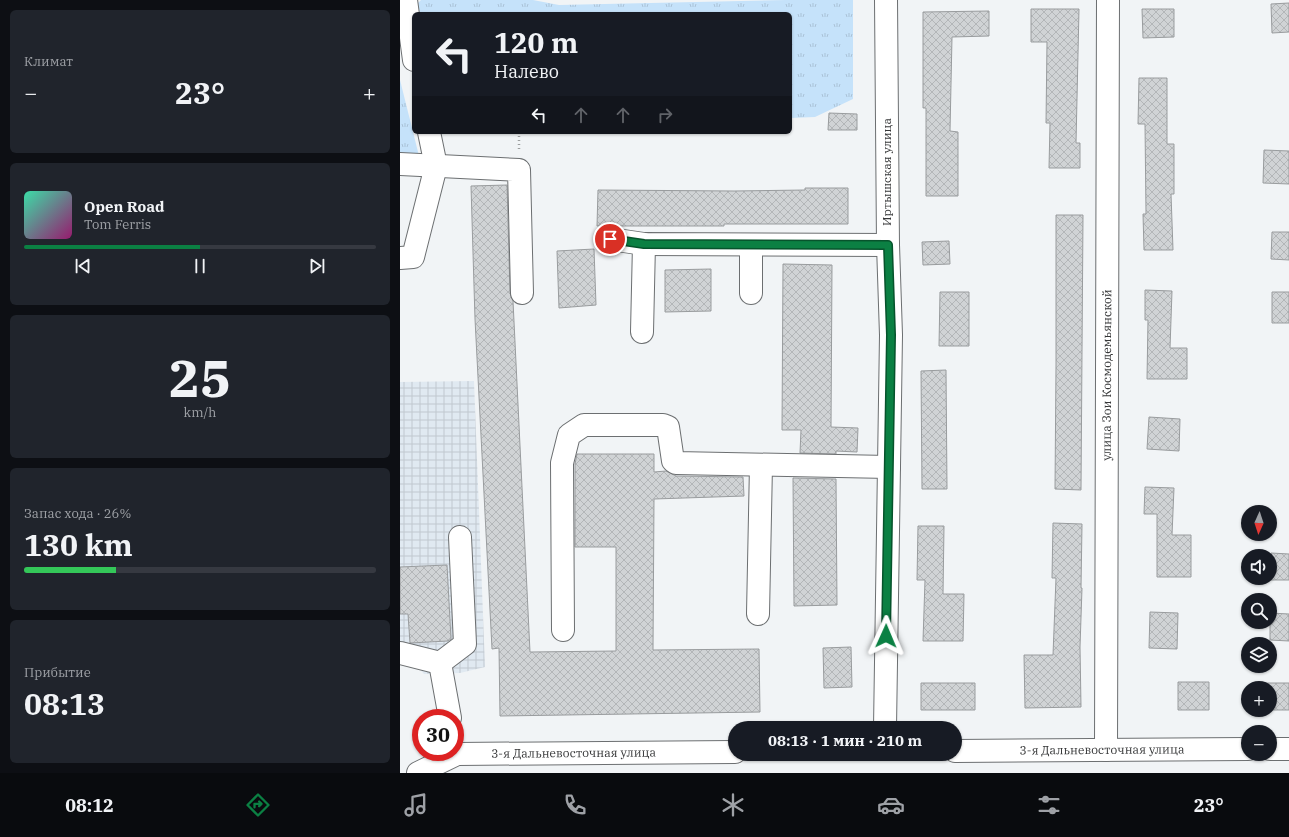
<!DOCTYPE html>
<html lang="ru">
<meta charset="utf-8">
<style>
body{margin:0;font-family:"IBM Plex Serif",serif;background:#20242c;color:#f1f3f6;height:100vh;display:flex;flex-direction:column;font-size:15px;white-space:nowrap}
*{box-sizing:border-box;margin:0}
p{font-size:13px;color:#9ea1a6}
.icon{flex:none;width:22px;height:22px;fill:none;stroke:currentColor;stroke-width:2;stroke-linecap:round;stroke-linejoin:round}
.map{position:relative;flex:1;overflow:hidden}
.details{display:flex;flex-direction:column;gap:10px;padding:10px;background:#0d0f14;width:400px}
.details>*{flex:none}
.top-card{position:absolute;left:12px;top:12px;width:380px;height:122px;border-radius:6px;box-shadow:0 1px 3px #0004;background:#171b24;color:#f1f3f6;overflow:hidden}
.needle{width:26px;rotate:183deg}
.tools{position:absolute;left:841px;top:505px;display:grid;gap:8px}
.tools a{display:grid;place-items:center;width:36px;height:36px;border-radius:50%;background:#171b24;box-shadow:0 1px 3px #0004;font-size:20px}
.speed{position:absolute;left:12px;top:709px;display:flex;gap:8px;font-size:20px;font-weight:700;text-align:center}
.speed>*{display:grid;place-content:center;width:52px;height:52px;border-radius:50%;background:#171b24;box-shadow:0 1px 3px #0004;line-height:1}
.speed .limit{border:6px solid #d22;background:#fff;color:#111}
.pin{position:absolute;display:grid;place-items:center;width:34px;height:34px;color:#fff;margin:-17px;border:2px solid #fff;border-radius:50%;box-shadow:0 1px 4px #0007}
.me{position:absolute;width:44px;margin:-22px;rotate:1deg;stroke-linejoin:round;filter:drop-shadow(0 0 3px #0008)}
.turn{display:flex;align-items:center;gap:14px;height:84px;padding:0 16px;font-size:18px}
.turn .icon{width:52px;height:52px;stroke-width:2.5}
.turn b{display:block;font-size:28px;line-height:34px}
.lanes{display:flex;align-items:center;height:38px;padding:0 16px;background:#0003;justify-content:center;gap:20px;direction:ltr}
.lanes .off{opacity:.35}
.big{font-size:30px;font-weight:700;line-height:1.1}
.details .card{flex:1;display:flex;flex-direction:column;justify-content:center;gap:6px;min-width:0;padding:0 14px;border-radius:6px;background:#20242c}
.details .dial{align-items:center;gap:0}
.dial b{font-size:52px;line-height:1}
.song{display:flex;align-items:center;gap:12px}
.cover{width:48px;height:48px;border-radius:6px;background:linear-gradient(135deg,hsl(160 70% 55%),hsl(320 70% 35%))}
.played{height:4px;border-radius:2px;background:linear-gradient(90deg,#0b8043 50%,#363941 50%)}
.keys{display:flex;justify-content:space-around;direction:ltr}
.heat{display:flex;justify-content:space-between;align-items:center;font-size:22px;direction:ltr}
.charge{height:6px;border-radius:3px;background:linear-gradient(90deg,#34c759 26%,#363941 0)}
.trip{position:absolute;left:328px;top:721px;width:234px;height:40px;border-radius:20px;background:#171b24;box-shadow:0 1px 3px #0004;font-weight:700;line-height:40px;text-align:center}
.dock{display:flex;height:64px;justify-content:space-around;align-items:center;background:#090b0e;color:#9ea1a6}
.dock .icon{width:28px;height:28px}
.dock .selected{color:#0b8043}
.dock b{font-size:18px;color:#f1f3f6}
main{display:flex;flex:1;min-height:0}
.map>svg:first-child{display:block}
.industrial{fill:url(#industrial-grid)}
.park{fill:url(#park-tufts)}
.building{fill:url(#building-cross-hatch);stroke:#999c9e}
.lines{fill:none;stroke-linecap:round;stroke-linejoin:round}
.minor-casing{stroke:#6c6f71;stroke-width:24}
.path{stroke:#9d9fa0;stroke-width:2.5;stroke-dasharray:1 3;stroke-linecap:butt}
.minor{stroke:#fff;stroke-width:22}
.route-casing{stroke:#07532c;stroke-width:10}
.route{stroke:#0b8043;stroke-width:7}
.labels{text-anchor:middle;stroke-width:3.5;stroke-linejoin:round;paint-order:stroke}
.street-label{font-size:12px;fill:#363738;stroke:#fff}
</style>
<main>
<section class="details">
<div class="card"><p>Климат</p>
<div class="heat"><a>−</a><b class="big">23°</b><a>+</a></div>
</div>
<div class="card">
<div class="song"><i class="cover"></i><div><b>Open Road</b><p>Tom Ferris</p></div></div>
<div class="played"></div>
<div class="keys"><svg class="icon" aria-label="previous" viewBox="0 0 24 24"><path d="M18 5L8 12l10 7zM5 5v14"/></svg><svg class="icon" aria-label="pause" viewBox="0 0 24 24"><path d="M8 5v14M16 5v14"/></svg><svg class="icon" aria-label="next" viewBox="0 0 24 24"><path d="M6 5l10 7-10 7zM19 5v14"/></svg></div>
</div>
<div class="card dial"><b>25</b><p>km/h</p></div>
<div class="card"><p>Запас хода · 26%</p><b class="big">130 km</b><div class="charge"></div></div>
<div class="card"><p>Прибытие</p><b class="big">08:13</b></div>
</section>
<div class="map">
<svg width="889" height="773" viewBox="0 0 889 773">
<defs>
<pattern id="industrial-grid" width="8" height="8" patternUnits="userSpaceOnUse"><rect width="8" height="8" fill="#e0e9f1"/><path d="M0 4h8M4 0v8" fill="none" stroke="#c1c8cf"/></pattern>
<pattern id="park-tufts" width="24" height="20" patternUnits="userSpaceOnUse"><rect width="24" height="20" fill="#c5e2fa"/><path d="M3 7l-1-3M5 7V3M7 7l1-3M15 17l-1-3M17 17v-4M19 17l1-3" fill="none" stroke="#aac2d7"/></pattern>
<pattern id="building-cross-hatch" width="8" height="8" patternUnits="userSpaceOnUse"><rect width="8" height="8" fill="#d0d3d5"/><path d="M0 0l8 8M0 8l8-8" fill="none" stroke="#b3b6b8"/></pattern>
</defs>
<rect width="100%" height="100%" fill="#f1f4f6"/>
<path class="industrial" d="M 74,381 L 85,667 L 60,673 L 24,674 L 16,665 L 0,661 L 0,382 Z"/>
<path class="park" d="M 21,0 L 133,0 L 159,5 L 386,0 L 453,0 L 453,99 L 415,117 L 390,118 L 390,14 L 20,14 L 18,3 Z
M 0,80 L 19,156 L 0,155 Z"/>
<path class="building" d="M 889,3 L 889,32 L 872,33 L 871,4 Z
M 631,9 L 679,9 L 676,143 L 680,143 L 680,168 L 649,168 L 650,123 L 646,123 L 647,42 L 631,42 Z
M 742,9 L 774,9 L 774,37 L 743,38 Z
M 589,11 L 589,36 L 552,37 L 550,131 L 558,132 L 558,196 L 526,196 L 526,108 L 523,108 L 523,12 Z
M 739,78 L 767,78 L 767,144 L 774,144 L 774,194 L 771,194 L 773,250 L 744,250 L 743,214 L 746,214 L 745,124 L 738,124 Z
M 429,113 L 457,114 L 457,130 L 428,130 Z
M 864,150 L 889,151 L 889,184 L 863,183 Z
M 107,185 L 110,293 L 113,301 L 130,652 L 216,651 L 216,547 L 175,547 L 175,464 L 177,454 L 254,454 L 254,472 L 266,471 L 276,476 L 343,477 L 344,496 L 254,499 L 253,650 L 359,649 L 360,712 L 100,716 L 99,648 L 92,649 L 75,319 L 71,186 Z
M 405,188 L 448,188 L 448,224 L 324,224 L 324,226 L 197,226 L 198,190 L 334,191 L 405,190 Z
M 656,215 L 683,215 L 681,490 L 655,489 L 656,365 Z
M 872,232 L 889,232 L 889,260 L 871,259 Z
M 549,241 L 550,264 L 523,265 L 522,242 Z
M 194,249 L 196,305 L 159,308 L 157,251 Z
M 383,264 L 432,265 L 431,427 L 458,428 L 457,452 L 436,451 L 436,454 L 400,453 L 401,430 L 382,430 Z
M 311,269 L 311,311 L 265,312 L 265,270 Z
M 745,290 L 772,291 L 770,348 L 787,348 L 787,379 L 747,379 L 748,320 L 745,320 Z
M 540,292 L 569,292 L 569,346 L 539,346 Z
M 872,292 L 889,292 L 889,323 L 872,323 Z
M 546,370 L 547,489 L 522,489 L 521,371 Z
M 749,417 L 780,419 L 779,451 L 747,449 Z
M 393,478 L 436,479 L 437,605 L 394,606 Z
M 745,487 L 774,488 L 772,535 L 791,535 L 791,577 L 757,577 L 757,514 L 744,514 Z
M 653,523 L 682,524 L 681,588 L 682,588 L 680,647 L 681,707 L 625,708 L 624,655 L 653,655 L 656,578 L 652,578 Z
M 518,526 L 544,526 L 543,594 L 564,594 L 563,641 L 523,641 L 525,580 L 517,580 Z
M 871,553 L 889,554 L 889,580 L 870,580 Z
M 47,565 L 51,639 L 48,641 L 10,643 L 8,614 L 0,614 L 0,567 Z
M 750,612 L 778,613 L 777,649 L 749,648 Z
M 870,613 L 889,614 L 889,641 L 870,640 Z
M 451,647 L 452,687 L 424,688 L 423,648 Z
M 778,682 L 809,682 L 809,710 L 778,710 Z
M 521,683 L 575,683 L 575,710 L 521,710 Z
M 855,683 L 889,683 L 889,710 L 855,710 L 870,710 L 870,688 L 855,688 Z"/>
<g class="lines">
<g class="minor-casing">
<g id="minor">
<path d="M 6,0 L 14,60"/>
<path d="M 0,164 L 119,170 L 122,293"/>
<path d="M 210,239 L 244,244 L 488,245"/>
<path d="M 351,245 L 351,293"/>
<path d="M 0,258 L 13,257 L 36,166 L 29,132"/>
<path d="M 242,332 L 244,244"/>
<path d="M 358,614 L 361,465"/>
<path d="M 163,630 L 162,463 L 169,435 L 184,425 L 263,425 L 268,427 L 273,461 L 276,463 L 489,467"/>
<path d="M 0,653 L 40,663"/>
<path d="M 50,718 L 40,663 L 65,644 L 60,537"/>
<path d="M 485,728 L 491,335 L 488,245 L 486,0"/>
<path d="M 870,749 L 889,749"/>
<path id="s1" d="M 706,750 L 708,0"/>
<path id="s2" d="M 555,751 L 848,749"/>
<path id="s3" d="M 18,773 L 57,754 L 335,752"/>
</g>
</g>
<path class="path" d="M 119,132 L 119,149"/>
<use href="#minor" class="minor"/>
</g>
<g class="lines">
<g class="route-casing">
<path id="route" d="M 210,239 L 244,244 L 488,245 L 491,335 L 486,636"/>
</g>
<use href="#route" class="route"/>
</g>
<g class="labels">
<g class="street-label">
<text transform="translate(487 172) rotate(-90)" y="4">Иртышская улица</text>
<text dy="4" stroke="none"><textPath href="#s1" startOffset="375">улица Зои Космодемьянской</textPath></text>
<text dy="4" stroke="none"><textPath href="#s2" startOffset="147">3-я Дальневосточная улица</textPath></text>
<text dy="4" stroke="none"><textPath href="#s3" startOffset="160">3-я Дальневосточная улица</textPath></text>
</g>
</g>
</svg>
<div class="tools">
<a><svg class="needle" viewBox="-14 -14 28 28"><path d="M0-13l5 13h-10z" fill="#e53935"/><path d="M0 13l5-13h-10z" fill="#9ea1a6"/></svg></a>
<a><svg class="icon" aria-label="sound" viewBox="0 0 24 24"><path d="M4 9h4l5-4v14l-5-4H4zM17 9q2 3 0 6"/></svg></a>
<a><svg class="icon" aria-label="search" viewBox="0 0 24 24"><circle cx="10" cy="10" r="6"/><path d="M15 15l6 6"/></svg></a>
<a><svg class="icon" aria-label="layers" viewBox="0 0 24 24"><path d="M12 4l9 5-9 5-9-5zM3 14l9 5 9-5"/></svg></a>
<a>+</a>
<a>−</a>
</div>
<div class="speed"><div class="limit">30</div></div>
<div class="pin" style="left:210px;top:239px;background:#d93025"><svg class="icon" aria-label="arrive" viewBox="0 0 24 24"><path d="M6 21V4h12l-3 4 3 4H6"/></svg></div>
<svg class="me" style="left:486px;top:636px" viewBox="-20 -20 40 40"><path d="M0-17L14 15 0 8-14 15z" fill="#0b8043" stroke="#fff" stroke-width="4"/></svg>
<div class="trip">08:13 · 1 мин · 210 m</div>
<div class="top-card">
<div class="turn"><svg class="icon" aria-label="left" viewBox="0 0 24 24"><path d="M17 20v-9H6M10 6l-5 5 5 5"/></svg><div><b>120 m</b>Налево</div></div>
<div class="lanes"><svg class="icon" aria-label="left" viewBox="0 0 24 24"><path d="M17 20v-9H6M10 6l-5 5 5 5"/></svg><svg class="icon off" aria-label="ahead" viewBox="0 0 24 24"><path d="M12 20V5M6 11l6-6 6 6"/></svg><svg class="icon off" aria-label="ahead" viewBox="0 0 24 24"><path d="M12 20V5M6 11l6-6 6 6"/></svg><svg class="icon off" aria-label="right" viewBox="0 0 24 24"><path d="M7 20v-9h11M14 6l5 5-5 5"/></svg></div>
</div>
</div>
</main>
<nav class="dock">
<b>08:12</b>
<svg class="icon selected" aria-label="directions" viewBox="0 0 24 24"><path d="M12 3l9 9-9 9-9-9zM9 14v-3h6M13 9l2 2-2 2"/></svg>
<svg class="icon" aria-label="music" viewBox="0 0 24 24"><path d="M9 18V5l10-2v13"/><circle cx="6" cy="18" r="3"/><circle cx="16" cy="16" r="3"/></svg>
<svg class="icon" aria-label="phone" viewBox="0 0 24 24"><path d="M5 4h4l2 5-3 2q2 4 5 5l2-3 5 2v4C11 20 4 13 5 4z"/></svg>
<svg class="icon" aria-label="climate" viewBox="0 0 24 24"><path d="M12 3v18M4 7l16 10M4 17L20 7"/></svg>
<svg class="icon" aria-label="car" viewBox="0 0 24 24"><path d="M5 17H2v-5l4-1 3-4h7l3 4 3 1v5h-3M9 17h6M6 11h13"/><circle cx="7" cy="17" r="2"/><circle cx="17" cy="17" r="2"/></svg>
<svg class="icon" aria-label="filters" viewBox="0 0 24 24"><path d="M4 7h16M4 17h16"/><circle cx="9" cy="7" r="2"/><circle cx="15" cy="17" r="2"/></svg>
<b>23°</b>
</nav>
